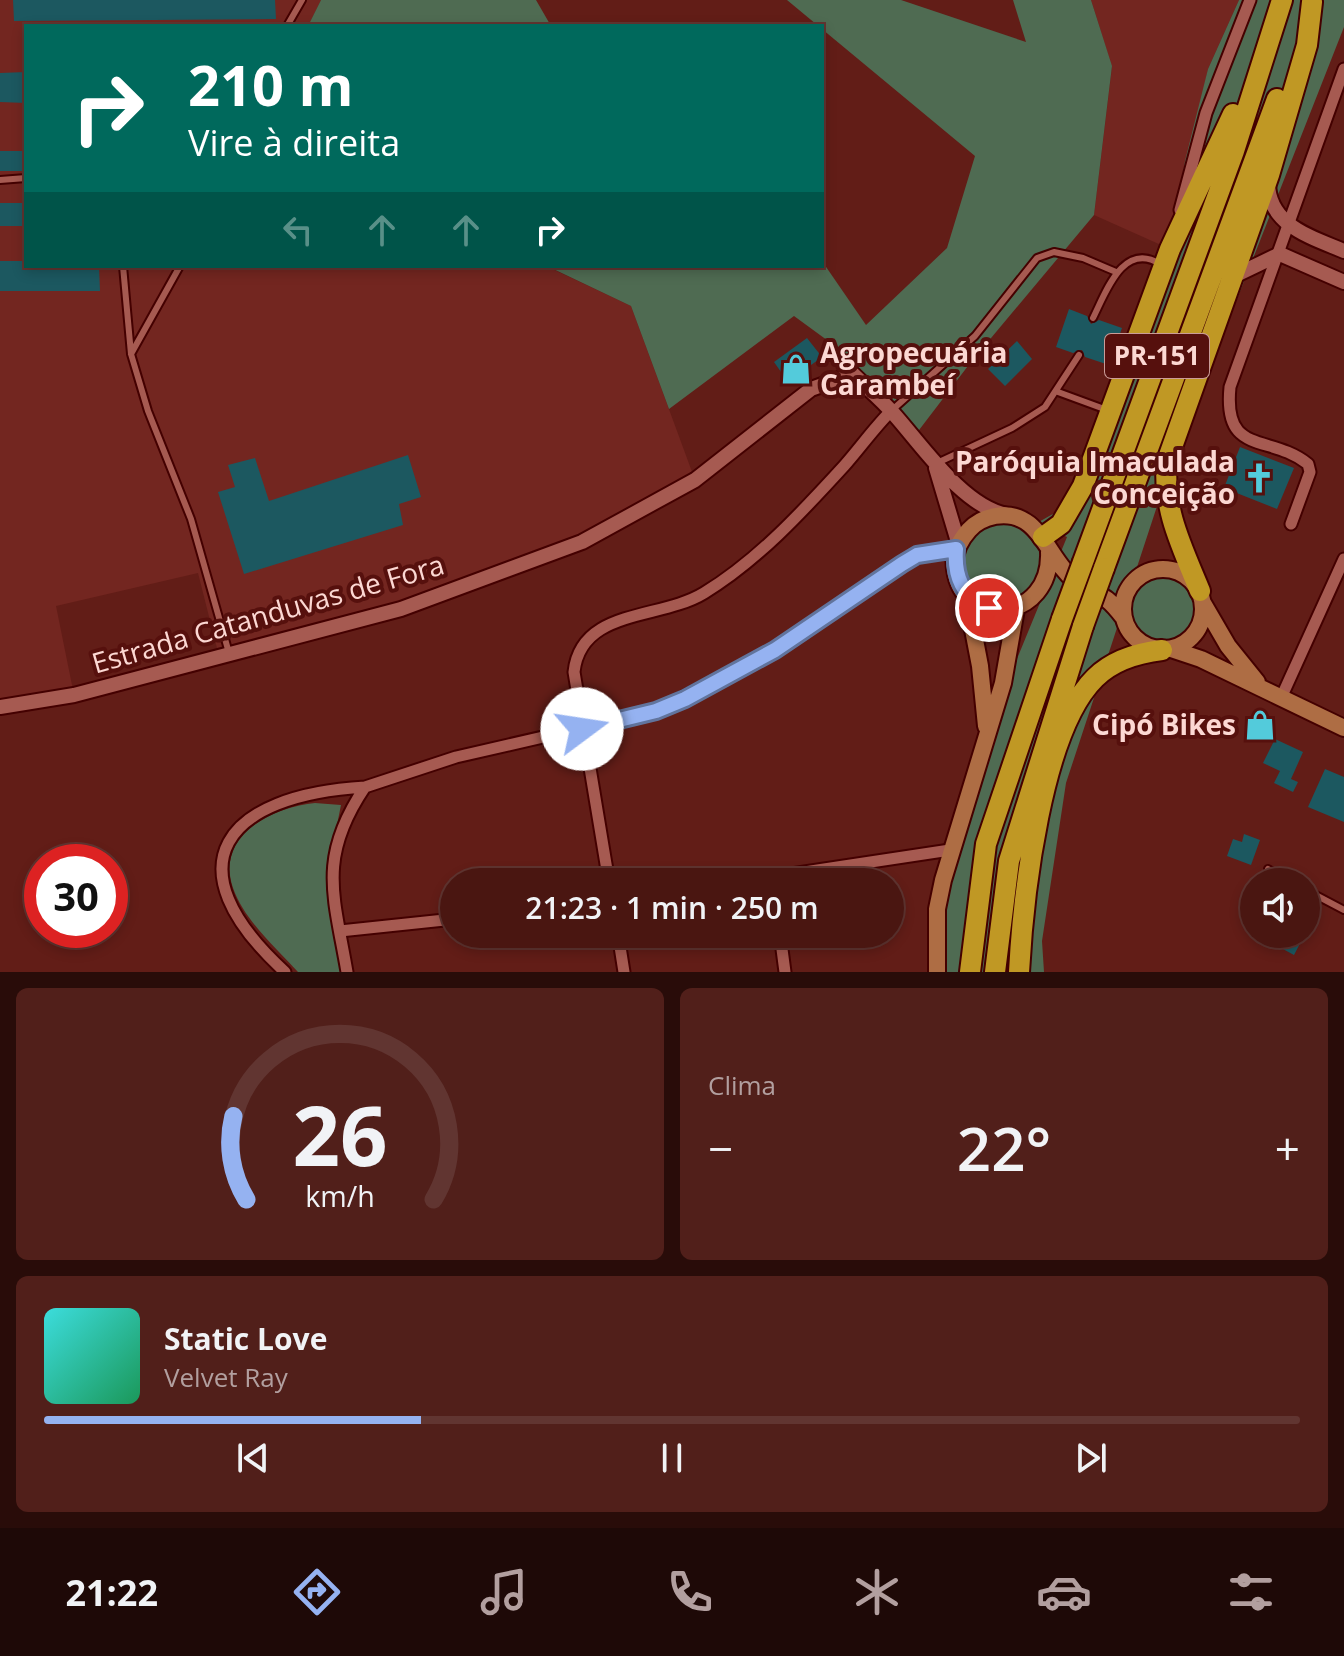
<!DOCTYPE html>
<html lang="pt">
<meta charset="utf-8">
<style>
body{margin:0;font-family:"Open Sans",sans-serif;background:#511f1a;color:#f1f3f6;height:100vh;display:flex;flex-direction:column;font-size:30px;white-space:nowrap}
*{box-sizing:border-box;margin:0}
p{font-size:26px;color:#b29f9f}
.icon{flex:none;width:44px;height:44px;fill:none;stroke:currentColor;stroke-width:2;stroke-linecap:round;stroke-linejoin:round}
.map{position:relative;height:972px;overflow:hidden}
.side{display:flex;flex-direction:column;gap:16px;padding:16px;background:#290c09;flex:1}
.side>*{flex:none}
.hud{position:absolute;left:24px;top:24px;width:800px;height:244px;border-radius:0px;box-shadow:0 4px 12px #0003,0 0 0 2px #613531;background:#00695c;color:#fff;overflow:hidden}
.controls{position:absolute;left:1240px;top:868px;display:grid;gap:16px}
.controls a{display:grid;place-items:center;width:80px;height:80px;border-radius:50%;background:#4a1611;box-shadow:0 4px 12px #0003,0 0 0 2px #613531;font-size:40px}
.speed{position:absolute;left:24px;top:844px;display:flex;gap:16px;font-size:40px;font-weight:700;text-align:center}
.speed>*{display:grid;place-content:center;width:104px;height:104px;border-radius:50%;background:#4a1611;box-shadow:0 4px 12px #0003,0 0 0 2px #613531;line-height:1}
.speed .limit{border:12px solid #d22;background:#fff;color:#111}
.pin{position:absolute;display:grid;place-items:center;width:68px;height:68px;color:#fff;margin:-34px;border:4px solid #fff;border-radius:50%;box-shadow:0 2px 8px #0007}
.me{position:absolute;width:88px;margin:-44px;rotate:76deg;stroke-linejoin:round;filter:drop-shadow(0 0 6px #0008)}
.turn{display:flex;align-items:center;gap:28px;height:168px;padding:0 32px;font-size:36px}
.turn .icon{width:104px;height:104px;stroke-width:2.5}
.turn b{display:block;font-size:56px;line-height:68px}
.lanes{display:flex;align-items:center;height:76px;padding:0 32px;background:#0003;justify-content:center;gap:40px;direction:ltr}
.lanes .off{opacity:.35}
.big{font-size:60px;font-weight:600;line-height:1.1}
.side .tile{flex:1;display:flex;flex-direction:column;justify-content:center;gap:12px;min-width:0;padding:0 28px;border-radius:12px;background:#511f1a}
.side .dial{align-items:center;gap:0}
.dial svg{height:208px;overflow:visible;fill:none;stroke:#613531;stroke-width:7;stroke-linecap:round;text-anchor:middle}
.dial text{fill:#f1f3f6;stroke:none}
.song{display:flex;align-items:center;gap:24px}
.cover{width:96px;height:96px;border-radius:12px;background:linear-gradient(135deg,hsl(180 70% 55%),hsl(150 70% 35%))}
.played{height:8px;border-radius:4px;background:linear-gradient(90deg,#95b2f1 30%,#613531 30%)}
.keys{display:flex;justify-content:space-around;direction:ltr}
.heat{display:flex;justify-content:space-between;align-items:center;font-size:44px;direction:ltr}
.side .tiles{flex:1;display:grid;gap:16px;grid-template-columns:1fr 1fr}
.tile:last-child{grid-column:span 2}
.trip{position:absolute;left:440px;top:868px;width:464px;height:80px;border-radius:40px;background:#4a1611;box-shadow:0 4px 12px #0003,0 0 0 2px #613531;font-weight:600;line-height:80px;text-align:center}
.menu{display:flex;height:128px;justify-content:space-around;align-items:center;background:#1e0907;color:#b29f9f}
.menu .icon{width:56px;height:56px}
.menu .on{color:#95b2f1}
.menu b{font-size:36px;color:#f1f3f6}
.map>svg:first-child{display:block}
.built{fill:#732620}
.green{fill:#4f6b52}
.building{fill:#1c5860}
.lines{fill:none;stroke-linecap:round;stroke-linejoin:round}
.service-casing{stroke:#400;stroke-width:10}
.minor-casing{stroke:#400;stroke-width:15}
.tertiary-casing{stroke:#400;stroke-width:18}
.secondary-casing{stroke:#400;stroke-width:20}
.motorway-casing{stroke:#400;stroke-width:24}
.service{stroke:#a65a51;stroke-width:6}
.minor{stroke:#a65a51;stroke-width:11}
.tertiary{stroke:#a65a51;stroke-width:14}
.secondary{stroke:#ae6d44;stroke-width:16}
.motorway{stroke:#c09824;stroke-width:20}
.motorway-bridge-casing{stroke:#400;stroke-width:24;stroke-linecap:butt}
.motorway-bridge{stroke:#c09824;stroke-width:20}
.route-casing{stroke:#61749d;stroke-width:20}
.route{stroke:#95b2f1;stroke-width:14}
.labels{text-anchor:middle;stroke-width:8;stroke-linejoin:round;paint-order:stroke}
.shield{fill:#56100d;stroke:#ca9c98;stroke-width:2}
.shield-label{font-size:26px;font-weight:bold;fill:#fcd8d3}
.poi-label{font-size:28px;font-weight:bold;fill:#fcd8d3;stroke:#56100d;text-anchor:end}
.street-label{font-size:28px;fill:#fcd8d3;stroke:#56100d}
</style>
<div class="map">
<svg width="1344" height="972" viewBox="0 0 1344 972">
<rect width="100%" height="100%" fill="#621d17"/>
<path class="built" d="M 0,0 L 321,0 L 308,26 L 26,26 L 26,266 L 546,266 L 631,306 L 695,480 L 582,542 L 401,609 L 220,660 L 198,573 L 56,606 L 74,695 L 0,712 Z
M 1091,0 L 1239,0 L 1208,69 L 1170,249 L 1094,215 L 1112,67 Z"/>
<path class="green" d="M 321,0 L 536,0 L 551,26 L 308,26 Z
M 787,0 L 901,0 L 1026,42 L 1013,0 L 1091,0 L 1112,66 L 1094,215 L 971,362 L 916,434 L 853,374 L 846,354 L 794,316 L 669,409 L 631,306 L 547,266 L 822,266 L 822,261 L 866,325 L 947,248 L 975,156 Z
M 1239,0 L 1344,0 L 1344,27 L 1164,485 L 1066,783 L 1042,941 L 1044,972 L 937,972 L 937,909 L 987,732 L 1067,537 L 1037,523 L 1065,507 L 1170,249 L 1185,161 L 1208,69 Z
M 1001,517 L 1041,538 L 1040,590 L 995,608 L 967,592 L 957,559 L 961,543 Z
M1124 609a38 38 0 1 1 76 0a38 38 0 1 1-76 0Z
M 315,803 L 341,805 L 328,870 L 342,972 L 298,972 C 276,948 244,920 233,888 C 215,836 272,807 315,803 Z"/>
<path class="building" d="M 13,0 L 275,0 L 276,19 L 14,21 Z
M 26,72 L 26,103 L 0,102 L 0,73 Z
M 0,151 L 26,151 L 26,171 L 0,171 Z
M 0,203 L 26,203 L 26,226 L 0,226 Z
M 0,261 L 26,261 L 26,266 L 99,266 L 100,291 L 0,291 Z
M 1069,309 L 1087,316 L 1091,324 L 1099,320 L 1122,328 L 1109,365 L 1085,357 L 1082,350 L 1073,353 L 1056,347 Z
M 807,338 L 822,357 L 788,382 L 774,362 Z
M 1017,341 L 1032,359 L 1005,386 L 988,369 Z
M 1240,447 L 1294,468 L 1277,509 L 1224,488 Z
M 408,455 L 421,497 L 399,504 L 403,525 L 244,574 L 218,492 L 235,487 L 228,465 L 255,458 L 269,501 Z
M 1275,739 L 1303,752 L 1291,779 L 1298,782 L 1293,792 L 1274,783 L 1280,771 L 1263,763 Z
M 1325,769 L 1344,777 L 1344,822 L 1308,807 Z
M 1244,834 L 1260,840 L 1251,865 L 1227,856 L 1233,839 L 1242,842 Z
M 1271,934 L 1305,934 L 1294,955 L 1268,941 Z"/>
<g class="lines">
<g class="service-casing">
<path id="service" d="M 287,26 L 302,0
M 0,180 L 26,178
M 123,266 L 131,354 L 148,411 L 191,519 L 229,653
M 1093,318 C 1106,292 1123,241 1160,264
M 131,354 L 180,266
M 1058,392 L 1107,410
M 891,411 L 975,336 L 1037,258 L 1054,252 L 1083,258 L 1116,272
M 937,463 L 1012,428 L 1045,407 L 1079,355
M 1268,869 L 1291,882
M 1306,890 L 1344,910"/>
</g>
<g class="minor-casing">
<path id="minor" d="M 1180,210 L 1206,113 L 1250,0
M 1291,524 L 1310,472 L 1308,464 C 1269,433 1223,457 1230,387 L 1344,69
M 1281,698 L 1344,559
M 609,882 L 574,672 C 581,608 660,620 704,593 C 757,561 802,512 844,466 C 860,448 874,428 891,411
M 738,882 L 950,850
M 340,931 L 454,919
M 618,934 L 624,972
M 780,934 L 785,972
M 285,972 C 168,865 225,795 365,787
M 347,972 C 334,896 317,858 365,787 L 456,757 L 656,711 L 775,650 L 917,555 L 956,549"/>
</g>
<g class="tertiary-casing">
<path id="tertiary" d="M 1268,181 C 1267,225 1311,237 1344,251
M 1232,277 L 1280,254 L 1344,282
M 936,468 L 959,545
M 0,707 L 74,695 L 401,609 L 582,542 L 695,480 L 811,389 L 853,374 C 866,387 881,399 893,413 C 921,444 963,507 1007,515"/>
</g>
<g class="secondary-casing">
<path id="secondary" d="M 1049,552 C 1052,621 963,630 955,569 C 953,554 959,541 969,530 C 976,522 985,518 995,516 C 1040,508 1047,559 1075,581 C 1098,598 1102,589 1123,617
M1123 609a40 40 0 1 1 80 0a40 40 0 1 1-80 0Z
M 966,593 L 980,666 L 986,726
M 1203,603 L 1228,646 L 1257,682
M 1171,649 L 1201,659 L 1344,728
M 937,972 L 937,909 L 943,880 L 1003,683 L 1016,609"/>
</g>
<g class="motorway-casing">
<path id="motorway" d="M 1043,537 L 1061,524 L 1083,486 L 1170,249 L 1233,114
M 1083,562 L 1234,151 L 1282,0
M 1104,568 L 1277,99
M 1200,591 C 1182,547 1162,508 1167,461 L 1269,175 L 1307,45 L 1312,2
M 970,972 L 986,844 L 1062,619
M 995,972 L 1009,861 L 1083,626
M 1019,972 C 1023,897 1041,731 1095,678 C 1113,660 1137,653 1162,650"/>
</g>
<use href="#service" class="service"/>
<use href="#minor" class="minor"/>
<use href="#tertiary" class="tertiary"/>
<use href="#secondary" class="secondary"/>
<use href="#motorway" class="motorway"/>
<g class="motorway-bridge-casing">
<path id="motorway-bridge" d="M 1062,619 L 1083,562
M 1083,626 L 1104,568"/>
</g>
<use href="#motorway-bridge" class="motorway-bridge"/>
</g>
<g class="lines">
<g class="route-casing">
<path id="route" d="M 582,729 L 656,711 L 685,699 L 775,650 L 902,564 L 917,555 L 956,549 C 954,577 962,596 989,608"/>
</g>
<use href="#route" class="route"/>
</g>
<defs>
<g id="shop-bare" transform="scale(2.4)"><path d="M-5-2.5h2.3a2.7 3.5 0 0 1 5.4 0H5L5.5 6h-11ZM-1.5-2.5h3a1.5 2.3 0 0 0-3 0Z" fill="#53cbdb" stroke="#56100d" stroke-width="2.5" paint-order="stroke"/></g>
<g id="church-bare" transform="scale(2.4)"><path d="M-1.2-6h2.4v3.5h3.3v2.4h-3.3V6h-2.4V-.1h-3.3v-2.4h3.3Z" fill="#53cbdb" stroke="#56100d" stroke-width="2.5" paint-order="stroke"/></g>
</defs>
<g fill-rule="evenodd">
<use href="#shop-bare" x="796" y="369"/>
<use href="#church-bare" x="1259" y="478"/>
<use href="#shop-bare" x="1260" y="725"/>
</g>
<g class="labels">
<rect class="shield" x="1105" y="334" width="104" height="44" rx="6"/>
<g class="shield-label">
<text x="1157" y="365">PR-151</text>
</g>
<g class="poi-label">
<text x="820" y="363" text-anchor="start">Agropecuária<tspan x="820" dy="32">Carambeí</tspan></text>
<text x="1235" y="472">Paróquia Imaculada<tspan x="1235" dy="32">Conceição</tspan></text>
<text x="1236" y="735">Cipó Bikes</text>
</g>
<g class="street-label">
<text transform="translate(268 614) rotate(-16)" y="10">Estrada Catanduvas de Fora</text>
</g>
</g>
</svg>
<div class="controls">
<a><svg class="icon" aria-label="sound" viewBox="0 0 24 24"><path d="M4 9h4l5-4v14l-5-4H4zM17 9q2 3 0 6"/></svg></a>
</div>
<div class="speed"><div class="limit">30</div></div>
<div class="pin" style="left:989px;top:608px;background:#d93025"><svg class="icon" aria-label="arrive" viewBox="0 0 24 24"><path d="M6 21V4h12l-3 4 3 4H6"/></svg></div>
<svg class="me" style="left:582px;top:729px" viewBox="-20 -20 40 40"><circle r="19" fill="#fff"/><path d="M0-13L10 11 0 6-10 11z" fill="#95b2f1"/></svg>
<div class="trip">21:23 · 1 min · 250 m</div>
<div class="hud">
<div class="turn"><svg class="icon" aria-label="right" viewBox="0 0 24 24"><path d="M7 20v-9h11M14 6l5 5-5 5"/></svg><div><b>210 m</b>Vire à direita</div></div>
<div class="lanes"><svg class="icon off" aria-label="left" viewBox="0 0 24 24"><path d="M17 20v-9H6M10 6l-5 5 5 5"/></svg><svg class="icon off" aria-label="ahead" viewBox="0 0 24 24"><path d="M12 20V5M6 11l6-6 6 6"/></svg><svg class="icon off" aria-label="ahead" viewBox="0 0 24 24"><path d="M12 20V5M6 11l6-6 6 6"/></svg><svg class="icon" aria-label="right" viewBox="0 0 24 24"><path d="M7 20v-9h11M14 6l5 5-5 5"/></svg></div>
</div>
</div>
<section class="side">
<div class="tiles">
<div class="tile dial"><svg viewBox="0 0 100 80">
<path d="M14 69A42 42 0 1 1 86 69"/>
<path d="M14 69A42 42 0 0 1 9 37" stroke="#95b2f1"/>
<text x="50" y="56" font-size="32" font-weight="700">26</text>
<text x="50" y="72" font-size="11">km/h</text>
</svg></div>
<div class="tile"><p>Clima</p>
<div class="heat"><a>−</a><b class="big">22°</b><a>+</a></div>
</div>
<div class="tile">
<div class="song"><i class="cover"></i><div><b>Static Love</b><p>Velvet Ray</p></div></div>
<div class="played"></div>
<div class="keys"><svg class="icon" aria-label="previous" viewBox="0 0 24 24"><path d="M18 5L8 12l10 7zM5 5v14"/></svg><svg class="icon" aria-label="pause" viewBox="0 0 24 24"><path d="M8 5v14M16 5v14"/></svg><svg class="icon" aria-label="next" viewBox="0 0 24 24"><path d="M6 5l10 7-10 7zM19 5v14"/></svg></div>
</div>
</div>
</section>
<nav class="menu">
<b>21:22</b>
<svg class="icon on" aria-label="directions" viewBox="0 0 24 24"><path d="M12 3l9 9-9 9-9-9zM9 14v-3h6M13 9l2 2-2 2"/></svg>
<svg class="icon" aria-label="music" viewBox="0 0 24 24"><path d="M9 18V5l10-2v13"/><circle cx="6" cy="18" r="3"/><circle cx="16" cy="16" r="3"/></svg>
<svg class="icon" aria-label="phone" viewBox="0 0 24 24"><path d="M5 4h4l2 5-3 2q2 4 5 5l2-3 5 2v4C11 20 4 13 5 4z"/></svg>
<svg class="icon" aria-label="climate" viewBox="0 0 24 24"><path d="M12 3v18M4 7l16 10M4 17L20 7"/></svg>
<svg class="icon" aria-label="car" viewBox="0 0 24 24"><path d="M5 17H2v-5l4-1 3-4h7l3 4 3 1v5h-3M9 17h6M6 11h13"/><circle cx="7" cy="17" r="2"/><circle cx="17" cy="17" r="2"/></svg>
<svg class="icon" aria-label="filters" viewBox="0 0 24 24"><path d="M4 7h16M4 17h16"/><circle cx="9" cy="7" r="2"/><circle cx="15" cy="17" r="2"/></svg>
</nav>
